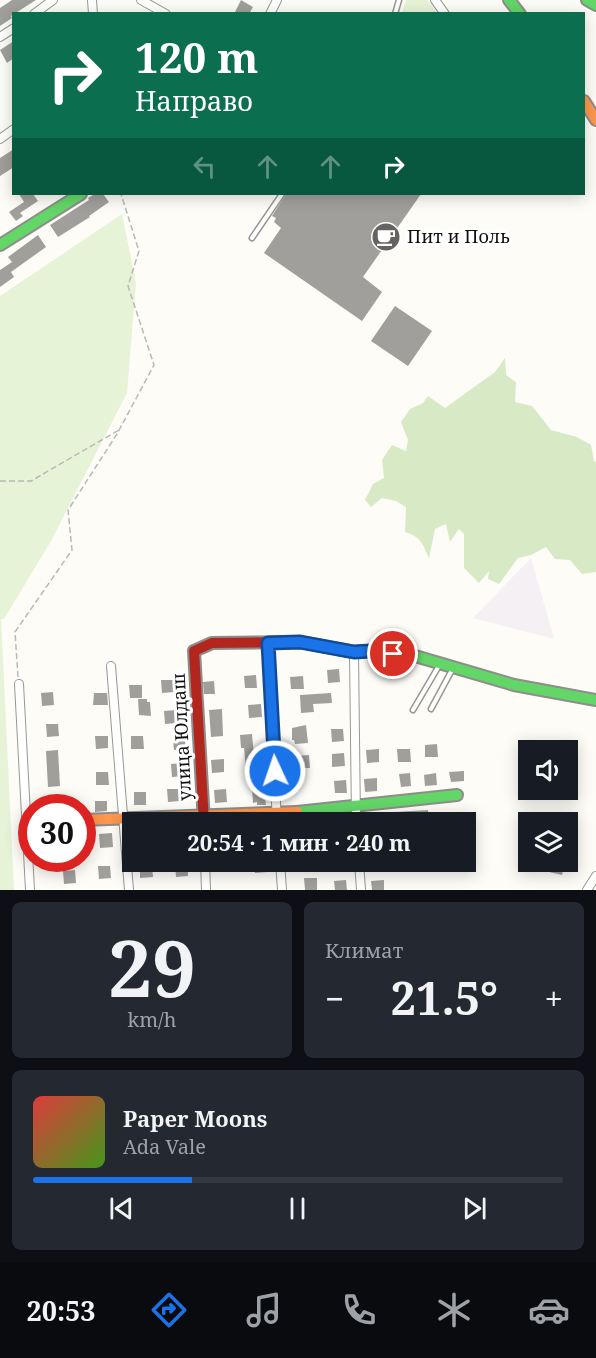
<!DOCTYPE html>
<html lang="ru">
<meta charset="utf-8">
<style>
body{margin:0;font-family:"Noto Serif",serif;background:#242831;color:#f1f3f6;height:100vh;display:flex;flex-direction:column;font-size:22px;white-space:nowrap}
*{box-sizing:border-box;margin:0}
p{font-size:20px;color:#9ea1a6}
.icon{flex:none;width:33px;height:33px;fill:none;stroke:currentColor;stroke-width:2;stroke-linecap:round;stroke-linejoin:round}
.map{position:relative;height:890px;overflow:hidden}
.side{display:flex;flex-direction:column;gap:12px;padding:12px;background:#0d0f14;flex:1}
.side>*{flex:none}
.banner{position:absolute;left:12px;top:12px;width:573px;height:183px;border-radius:0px;box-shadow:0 3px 15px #0003;background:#0b6e4f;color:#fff;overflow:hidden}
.controls{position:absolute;left:518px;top:740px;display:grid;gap:12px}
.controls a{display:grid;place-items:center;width:60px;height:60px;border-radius:0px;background:#171b24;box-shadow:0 3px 15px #0003;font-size:30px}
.speed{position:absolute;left:18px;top:794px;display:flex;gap:12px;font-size:30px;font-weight:700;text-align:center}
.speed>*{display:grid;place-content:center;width:78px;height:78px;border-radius:50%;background:#171b24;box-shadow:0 3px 15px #0003;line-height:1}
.speed .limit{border:9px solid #d22;background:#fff;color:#111}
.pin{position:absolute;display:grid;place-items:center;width:51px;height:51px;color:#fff;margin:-26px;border:3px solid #fff;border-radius:50%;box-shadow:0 2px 6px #0007}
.me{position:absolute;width:66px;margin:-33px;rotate:357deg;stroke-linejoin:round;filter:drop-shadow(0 0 4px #0008)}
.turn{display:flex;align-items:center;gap:21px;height:126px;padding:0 24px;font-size:27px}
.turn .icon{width:78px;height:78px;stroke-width:2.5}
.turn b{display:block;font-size:42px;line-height:51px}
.lanes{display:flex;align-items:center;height:57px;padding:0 24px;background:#0003;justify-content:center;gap:30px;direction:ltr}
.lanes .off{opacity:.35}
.big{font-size:45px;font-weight:700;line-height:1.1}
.side .tile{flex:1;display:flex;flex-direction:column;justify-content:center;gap:9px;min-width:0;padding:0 21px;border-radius:9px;background:#242831}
.side .dial{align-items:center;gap:0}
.dial b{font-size:78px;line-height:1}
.song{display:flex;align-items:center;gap:18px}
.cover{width:72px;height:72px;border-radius:9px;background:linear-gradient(135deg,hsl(0 70% 55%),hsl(100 70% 35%))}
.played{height:6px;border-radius:3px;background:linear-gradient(90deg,#1a73e8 30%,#363941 30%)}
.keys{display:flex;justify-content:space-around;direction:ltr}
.heat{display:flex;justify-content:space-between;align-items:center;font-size:33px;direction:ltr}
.side .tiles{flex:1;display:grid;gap:12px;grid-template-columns:1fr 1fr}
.tile:last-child{grid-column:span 2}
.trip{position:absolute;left:122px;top:812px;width:354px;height:60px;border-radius:0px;background:#171b24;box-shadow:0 3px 15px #0003;font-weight:700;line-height:60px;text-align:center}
.dock{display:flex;height:96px;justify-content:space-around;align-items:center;background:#090b0e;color:#9ea1a6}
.dock .icon{width:42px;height:42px}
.dock .active{color:#1a73e8}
.dock b{font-size:27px;color:#f1f3f6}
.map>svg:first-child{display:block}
.industrial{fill:#f5f0f3}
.green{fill:#e7f3d7}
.forest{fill:#d8eac5}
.building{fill:#a19f9c}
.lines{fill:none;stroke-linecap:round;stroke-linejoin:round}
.lane-casing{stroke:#979795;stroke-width:7}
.street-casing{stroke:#979795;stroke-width:10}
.fast-casing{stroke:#8e8d8b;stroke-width:14}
.slow-casing{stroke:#8e8d8b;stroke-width:14}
.jam-casing{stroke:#8e8d8b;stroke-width:14}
.path{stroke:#b9b9b8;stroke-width:1.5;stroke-dasharray:6 3;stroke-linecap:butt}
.lane{stroke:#fffffe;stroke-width:4}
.street{stroke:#fffffe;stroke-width:8}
.fast{stroke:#63d668;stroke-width:10}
.slow{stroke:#ff974d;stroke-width:10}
.jam{stroke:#b3261e;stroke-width:10}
.route-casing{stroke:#114b97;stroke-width:15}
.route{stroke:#1a73e8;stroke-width:10}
.labels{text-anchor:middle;stroke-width:6;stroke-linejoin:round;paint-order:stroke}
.poi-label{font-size:18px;fill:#111;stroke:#fff;text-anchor:start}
.street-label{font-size:18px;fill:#111;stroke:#fff}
</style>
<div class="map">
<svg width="596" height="890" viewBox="0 0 596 890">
<rect width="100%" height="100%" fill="#fdfcf7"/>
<path class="industrial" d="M 531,558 L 554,639 L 473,618 Z"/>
<path class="green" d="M 406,0 L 428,0 L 437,13 L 402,13 Z
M 122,214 L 136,283 L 127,393 L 51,541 L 4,619 L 1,619 L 14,890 L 0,890 L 0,296 Z"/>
<path class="forest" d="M 505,358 L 506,375 L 516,382 L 515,402 L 532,406 L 551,430 L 577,437 L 591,445 L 594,461 L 596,462 L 596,572 L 582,574 L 570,560 L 555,559 L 546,547 L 531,555 L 518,558 L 499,584 L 488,579 L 489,571 L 479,583 L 464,568 L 464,534 L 459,529 L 450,542 L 446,524 L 435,529 L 429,558 C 422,543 421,537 405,532 L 406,507 L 396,501 L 382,498 L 371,507 L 365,500 L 373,484 L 384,478 L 382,460 L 392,445 L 406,451 L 408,440 L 401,422 L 410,409 L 423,403 L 428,396 L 445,408 L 495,372 Z"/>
<path class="building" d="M 12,0 L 36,0 L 14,14 L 11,16 L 12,18 L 0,26 L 0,8 Z
M 241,0 L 253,7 L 249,14 L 234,14 Z
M 14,41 L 14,58 L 7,63 L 0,50 Z
M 14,149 L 14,167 L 0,176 L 0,158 Z
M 19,194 L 33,194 L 38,201 L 20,213 L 23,216 L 16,221 L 9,212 L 24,202 Z
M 95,194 L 103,194 L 109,202 L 89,216 L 90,217 L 58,237 L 50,225 L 89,200 L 88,198 Z
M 286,194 L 421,194 L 363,277 L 382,292 L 362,321 L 264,253 L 281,228 L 274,222 L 276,218 L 272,216 Z
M 38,235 L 46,247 L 11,272 L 14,277 L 0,287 L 0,270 L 12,262 L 8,257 Z
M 395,306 L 432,331 L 408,366 L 371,341 Z
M 339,669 L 340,682 L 328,683 L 327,670 Z
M 256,675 L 257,688 L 245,688 L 244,676 Z
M 303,676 L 304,689 L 291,689 L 290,677 Z
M 161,680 L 173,680 L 174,692 L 162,693 Z
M 214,681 L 215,694 L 204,694 L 203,682 Z
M 129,685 L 142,685 L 142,698 L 130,698 Z
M 53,692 L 54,705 L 42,706 L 41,693 Z
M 94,693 L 107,693 L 108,705 L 93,705 Z
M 331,693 L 332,703 L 313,704 L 314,712 L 301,713 L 300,695 Z
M 138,699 L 147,699 L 147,702 L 150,702 L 151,716 L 139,715 Z
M 261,704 L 262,717 L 249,718 L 248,705 Z
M 222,709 L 223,736 L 211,737 L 209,710 Z
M 177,710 L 177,723 L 165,724 L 164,711 Z
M 46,724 L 58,724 L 59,736 L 47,737 Z
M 306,725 L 308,743 L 295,744 L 294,740 L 292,740 L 292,728 Z
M 331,729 L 343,729 L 344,741 L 332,742 Z
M 252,734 L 254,757 L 257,757 L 258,770 L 246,771 L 244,748 L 241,748 L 240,735 Z
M 95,736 L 108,736 L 108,748 L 96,749 Z
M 131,736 L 143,736 L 144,749 L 131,749 Z
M 176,738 L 185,740 L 186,749 L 174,750 L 173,740 L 176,740 Z
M 437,744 L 438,757 L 425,757 L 425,745 Z
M 379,749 L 379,762 L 367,763 L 366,750 Z
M 397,749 L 410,749 L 411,762 L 398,762 Z
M 58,750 L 60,786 L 48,787 L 46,751 Z
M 344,753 L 345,766 L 332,767 L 332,754 Z
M 309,755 L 310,768 L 298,768 L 297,756 Z
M 224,759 L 224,772 L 212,773 L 211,760 Z
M 183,763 L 184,776 L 172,777 L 171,764 Z
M 464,771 L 464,781 L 451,782 L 449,772 Z
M 96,772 L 108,772 L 109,785 L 96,785 Z
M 410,773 L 411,786 L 401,787 L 399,774 Z
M 436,773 L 437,785 L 425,786 L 424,775 Z
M 377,778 L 377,791 L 365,792 L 364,779 Z
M 346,780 L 347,793 L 335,793 L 334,781 Z
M 259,785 L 260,788 L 263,788 L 268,795 L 265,798 L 266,805 L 257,805 L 257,802 L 253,803 L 252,789 L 253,786 Z
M 167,789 L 180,789 L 180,801 L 168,802 Z
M 226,789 L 227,802 L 215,803 L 214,790 Z
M 134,792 L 146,792 L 146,805 L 134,805 Z
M 95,801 L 107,801 L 107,811 L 95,812 Z
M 428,810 L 429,822 L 395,822 L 394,812 Z
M 112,833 L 113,847 L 100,848 L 99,834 Z
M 255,861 L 267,861 L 268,872 L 255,873 Z
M 552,861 L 565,862 L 562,875 L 549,872 Z
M 175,864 L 188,864 L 188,876 L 176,877 Z
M 152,865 L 153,877 L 140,878 L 140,866 Z
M 98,866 L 110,866 L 111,878 L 99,879 Z
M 75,870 L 76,883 L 64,884 L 63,871 Z
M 304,878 L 317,878 L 317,890 L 305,890 Z
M 346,880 L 347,890 L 335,890 L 334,881 Z
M 384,880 L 384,890 L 372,890 L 371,881 Z"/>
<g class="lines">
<g class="lane-casing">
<path id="lane" d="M 395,14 L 399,0
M 252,238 L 282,194
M 431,709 L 452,670
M 413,710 L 440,664"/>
</g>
<g class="street-casing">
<path id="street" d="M 92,0 L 93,14
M 141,0 L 166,14
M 435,0 L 445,14
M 34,14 L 53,0
M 270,14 L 277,0
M 0,37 L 14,28
M 0,139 L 14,129
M 268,643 L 277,822
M 354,652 L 356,822
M 111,666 L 129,890
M 19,684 L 30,890
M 205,861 L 206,890
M 280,861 L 282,890
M 359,861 L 361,890
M 587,890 L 596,876"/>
</g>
<g class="fast-casing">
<path id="fast" d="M 509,0 L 520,14
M 587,0 L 596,5
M 0,245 L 81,194
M 322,646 L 354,652 L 371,651 L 415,656 L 514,685 L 596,700
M 297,812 L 457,795"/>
</g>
<g class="slow-casing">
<path id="slow" d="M 584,101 L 596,120
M 82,820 L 297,812"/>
</g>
<g class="jam-casing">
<path id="jam" d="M 204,822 L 194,651 L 212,643 L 300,642 L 322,646"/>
</g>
<path class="path" d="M 0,481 L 31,481 L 119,430
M 18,677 L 15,632 L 72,550 L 68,510 L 117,434 L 154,365 L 128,286 L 139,251 L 121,194"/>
<use href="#lane" class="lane"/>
<use href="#street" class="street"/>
<use href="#fast" class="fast"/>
<use href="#slow" class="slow"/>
<use href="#jam" class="jam"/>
</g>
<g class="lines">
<g class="route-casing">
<path id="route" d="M 275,771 L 268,643 L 300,642 L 354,652 L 371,651 L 393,654"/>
</g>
<use href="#route" class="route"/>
</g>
<defs>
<g id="cafe-disc" transform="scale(1.5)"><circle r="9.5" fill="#646362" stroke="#fff"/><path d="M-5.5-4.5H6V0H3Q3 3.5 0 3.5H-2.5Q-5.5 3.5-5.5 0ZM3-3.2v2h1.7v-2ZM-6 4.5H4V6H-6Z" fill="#fff"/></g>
</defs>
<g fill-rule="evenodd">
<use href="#cafe-disc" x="386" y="237"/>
</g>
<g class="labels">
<g class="poi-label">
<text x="407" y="243">Пит и Поль</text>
</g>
<g class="street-label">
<text transform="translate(182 737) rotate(-93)" y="6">улица Юлдаш</text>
</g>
</g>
</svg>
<div class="controls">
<a><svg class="icon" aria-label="sound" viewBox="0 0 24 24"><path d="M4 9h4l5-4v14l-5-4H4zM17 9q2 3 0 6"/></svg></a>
<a><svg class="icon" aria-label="layers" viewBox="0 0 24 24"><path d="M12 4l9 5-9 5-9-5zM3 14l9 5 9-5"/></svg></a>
</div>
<div class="speed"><div class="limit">30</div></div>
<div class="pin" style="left:393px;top:654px;background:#d93025"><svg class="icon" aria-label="arrive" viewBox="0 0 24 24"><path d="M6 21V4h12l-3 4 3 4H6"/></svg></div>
<svg class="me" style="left:275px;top:771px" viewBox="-20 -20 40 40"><circle r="17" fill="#1a73e8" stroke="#fff" stroke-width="3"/><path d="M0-11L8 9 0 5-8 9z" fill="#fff"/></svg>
<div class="trip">20:54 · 1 мин · 240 m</div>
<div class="banner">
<div class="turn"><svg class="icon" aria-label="right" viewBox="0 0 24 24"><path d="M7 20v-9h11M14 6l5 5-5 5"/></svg><div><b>120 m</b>Направо</div></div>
<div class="lanes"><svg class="icon off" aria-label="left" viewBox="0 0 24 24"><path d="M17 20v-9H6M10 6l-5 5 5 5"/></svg><svg class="icon off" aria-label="ahead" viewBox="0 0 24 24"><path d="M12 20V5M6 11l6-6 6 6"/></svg><svg class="icon off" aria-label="ahead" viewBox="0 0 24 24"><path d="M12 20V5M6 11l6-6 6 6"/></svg><svg class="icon" aria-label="right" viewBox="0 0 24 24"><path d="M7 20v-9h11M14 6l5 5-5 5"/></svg></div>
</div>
</div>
<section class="side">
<div class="tiles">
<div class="tile dial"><b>29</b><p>km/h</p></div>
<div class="tile"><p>Климат</p>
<div class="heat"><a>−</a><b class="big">21.5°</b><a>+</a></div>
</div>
<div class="tile">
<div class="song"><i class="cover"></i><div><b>Paper Moons</b><p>Ada Vale</p></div></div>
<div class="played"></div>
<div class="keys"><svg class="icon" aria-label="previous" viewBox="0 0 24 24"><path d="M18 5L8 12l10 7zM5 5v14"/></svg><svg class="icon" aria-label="pause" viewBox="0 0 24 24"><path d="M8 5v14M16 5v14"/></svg><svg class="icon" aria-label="next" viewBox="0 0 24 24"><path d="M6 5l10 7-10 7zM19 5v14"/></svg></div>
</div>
</div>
</section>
<nav class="dock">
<b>20:53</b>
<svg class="icon active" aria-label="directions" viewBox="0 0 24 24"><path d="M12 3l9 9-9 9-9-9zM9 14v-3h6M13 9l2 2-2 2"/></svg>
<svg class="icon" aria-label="music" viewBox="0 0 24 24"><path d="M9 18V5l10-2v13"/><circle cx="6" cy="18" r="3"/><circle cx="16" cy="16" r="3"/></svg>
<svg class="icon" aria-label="phone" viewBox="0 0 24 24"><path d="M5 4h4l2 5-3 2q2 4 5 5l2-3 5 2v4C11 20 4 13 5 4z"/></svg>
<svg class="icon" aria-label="climate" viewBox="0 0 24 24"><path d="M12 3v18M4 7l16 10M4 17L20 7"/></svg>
<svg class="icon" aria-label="car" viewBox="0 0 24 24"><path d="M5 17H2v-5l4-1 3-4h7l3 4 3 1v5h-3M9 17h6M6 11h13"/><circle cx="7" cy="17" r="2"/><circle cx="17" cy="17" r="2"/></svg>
</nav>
